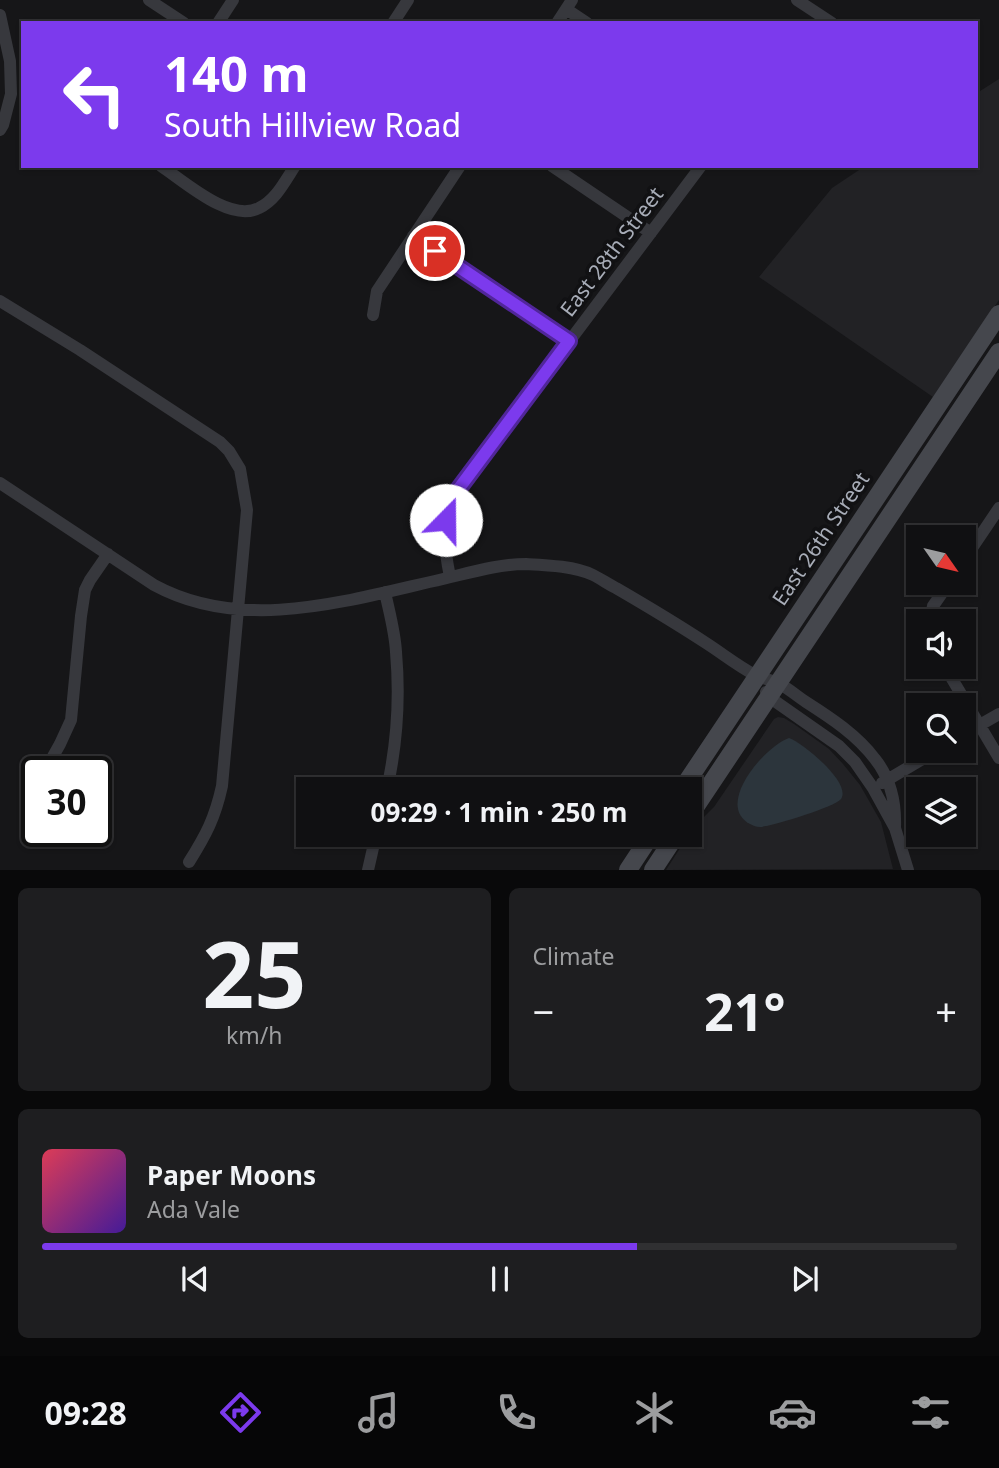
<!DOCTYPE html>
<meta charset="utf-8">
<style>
body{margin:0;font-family:"Noto Sans",sans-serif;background:#1e1e20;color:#f1f3f6;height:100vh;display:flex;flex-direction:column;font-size:26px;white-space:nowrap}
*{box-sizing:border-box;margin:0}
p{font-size:23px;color:#9c9d9f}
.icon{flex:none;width:38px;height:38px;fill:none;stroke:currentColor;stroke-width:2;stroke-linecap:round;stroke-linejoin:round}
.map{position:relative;height:870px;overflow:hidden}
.details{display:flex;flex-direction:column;gap:18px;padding:18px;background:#09090a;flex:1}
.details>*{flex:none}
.guide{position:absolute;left:21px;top:21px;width:957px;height:147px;border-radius:0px;box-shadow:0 2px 5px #0004,0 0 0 2px #303032;background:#7c3aed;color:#fff;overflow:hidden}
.needle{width:46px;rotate:124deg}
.controls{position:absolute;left:906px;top:525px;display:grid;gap:14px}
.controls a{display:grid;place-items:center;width:70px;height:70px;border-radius:0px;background:#101012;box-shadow:0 2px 5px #0004,0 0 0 2px #303032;font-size:35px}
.speed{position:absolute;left:21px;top:756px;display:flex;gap:14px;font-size:35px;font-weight:700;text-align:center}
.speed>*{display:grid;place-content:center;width:91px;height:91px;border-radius:50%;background:#101012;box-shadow:0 2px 5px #0004,0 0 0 2px #303032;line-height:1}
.speed .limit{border:4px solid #111;border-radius:10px;background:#fff;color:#111}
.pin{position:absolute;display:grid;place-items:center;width:60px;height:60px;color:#fff;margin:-30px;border:4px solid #fff;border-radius:50%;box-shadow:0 2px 7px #0007}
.me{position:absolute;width:77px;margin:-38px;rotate:22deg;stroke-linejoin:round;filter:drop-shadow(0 0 5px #0008)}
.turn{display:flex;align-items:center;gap:24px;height:147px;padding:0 28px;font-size:32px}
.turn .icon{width:91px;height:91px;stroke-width:2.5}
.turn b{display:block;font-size:49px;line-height:60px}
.big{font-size:52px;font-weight:700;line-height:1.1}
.details .card{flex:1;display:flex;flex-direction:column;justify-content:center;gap:10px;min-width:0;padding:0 24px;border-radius:10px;background:#1e1e20}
.details .dial{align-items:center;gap:0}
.dial b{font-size:91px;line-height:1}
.song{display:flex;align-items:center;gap:21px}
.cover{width:84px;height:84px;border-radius:10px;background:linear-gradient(135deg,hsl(350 70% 55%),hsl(260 70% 35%))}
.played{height:7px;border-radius:4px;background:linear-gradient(90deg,#7c3aed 65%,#303032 65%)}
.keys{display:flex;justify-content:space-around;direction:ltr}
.heat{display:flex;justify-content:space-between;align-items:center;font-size:38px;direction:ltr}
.details .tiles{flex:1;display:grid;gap:18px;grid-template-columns:1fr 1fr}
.card:last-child{grid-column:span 2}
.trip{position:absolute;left:296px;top:777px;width:406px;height:70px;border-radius:0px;background:#101012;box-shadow:0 2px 5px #0004,0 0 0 2px #303032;font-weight:700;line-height:70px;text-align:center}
.tabs{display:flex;height:112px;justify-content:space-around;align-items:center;background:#060607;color:#9c9d9f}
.tabs .icon{width:49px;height:49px}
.tabs .on{color:#7c3aed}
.tabs b{font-size:32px;color:#f1f3f6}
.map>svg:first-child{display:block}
.built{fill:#222225}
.water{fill:#2c353c}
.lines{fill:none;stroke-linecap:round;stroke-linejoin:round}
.street{stroke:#37383d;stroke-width:12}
.secondary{stroke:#45474d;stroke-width:18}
.route-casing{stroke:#51269a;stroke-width:18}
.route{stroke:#7c3aed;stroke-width:12}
.labels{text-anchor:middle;stroke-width:7;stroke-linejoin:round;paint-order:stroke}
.street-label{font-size:21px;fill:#a8adb8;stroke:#111113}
</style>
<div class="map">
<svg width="999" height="870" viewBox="0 0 999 870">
<rect width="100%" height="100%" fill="#161618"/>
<path class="built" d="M 999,79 L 999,300 L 933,397 L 759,277 L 832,188 L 865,166 L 976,166 L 977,93 Z
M 778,717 L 784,718 L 794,724 L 829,749 L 843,764 L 860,785 L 881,822 L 893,869 L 666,870 L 693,828 L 714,807 L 774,719 Z"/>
<path class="water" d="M 789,738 C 803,743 852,783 841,799 C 835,807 772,826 760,827 C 756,827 754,826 750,824 C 714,805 765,746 789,738 Z"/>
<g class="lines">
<path class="street" d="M 149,0 L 184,23
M 797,0 L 832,23
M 566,9 L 587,23
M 0,15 L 10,61 L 11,94 L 3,125 L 0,130
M 218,23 L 233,0
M 393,23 L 408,0
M 557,23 L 572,0
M 161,166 C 185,182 230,223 259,208 C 276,200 285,181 295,166
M 552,166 L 651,233
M 413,236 L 569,341
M 0,301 L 80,350 L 220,442 L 229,451 L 240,469 L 247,510 L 222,786 C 215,818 206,835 189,862
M 373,315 L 377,291 L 460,166
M 0,483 L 154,585 C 244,634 349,600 443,579 C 469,573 498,564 526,564 C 546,565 575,566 593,575 C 601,579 608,584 616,588 C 647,606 677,624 706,643 C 723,654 738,666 755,675 C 763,679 772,680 780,684 C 789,689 797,696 806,702 C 831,718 857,735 875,759 C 891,779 896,803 895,828
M 964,560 L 999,508
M 450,577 C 443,542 441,525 457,491 L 701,166
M 385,592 C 389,611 395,632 396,652 C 400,698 397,744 387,789
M 930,621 L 933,606 L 949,583
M 945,667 L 999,758
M 766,692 L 769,697 L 839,746 L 855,762 L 873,788 L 895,828 L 908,870
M 964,734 L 999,714
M 46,769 L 60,744 L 71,720 L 81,616 L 85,590 L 90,580 L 108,554
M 882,783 L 936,751
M 368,870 L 376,835"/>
<path class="secondary" d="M 682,789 L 999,314
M 690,815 L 999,352
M 628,870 L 651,835
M 653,870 L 676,835"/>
</g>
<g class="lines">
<g class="route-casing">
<path id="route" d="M 435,251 L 569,341 L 457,491 L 449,508 L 446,520"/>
</g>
<use href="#route" class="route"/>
</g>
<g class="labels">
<g class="street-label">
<text transform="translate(612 252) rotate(-53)" y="7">East 28th Street</text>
<text transform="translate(821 539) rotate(-56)" y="7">East 26th Street</text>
</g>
</g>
</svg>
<div class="controls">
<a><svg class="needle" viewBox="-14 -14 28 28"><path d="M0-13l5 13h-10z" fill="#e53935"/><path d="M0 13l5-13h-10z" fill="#9c9d9f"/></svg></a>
<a><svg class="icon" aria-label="sound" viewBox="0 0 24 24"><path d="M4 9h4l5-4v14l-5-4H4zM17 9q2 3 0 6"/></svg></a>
<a><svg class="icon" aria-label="search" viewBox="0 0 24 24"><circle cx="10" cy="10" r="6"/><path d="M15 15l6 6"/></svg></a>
<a><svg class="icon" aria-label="layers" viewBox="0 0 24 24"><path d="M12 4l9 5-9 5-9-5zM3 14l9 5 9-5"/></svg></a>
</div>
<div class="speed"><div class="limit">30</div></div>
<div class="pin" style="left:435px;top:251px;background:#d93025"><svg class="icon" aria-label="arrive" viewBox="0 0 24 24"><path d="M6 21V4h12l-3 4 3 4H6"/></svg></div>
<svg class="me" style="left:446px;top:520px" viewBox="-20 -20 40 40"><circle r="19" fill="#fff"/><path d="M0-13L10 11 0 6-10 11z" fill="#7c3aed"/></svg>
<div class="trip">09:29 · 1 min · 250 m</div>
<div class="guide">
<div class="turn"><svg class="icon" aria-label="left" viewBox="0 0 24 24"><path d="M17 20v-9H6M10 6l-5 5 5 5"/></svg><div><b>140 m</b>South Hillview Road</div></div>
</div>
</div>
<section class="details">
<div class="tiles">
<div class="card dial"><b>25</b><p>km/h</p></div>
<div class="card"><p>Climate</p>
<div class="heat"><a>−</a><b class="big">21°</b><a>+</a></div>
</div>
<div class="card">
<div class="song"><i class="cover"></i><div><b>Paper Moons</b><p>Ada Vale</p></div></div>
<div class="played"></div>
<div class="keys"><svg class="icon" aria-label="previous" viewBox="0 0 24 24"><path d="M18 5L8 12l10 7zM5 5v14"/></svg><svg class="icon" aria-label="pause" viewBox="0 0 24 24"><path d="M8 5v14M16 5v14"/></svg><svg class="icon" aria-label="next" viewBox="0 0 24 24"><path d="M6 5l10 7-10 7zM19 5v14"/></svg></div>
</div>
</div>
</section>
<nav class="tabs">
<b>09:28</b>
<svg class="icon on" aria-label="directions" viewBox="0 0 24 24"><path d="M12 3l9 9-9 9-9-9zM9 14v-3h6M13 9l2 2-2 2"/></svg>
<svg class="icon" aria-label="music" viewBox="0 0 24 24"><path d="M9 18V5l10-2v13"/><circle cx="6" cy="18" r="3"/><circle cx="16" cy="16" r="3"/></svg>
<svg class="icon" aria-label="phone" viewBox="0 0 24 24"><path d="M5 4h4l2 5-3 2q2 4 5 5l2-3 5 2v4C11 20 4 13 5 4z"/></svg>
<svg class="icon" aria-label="climate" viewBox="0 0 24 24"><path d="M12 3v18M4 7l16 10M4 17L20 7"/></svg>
<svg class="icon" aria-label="car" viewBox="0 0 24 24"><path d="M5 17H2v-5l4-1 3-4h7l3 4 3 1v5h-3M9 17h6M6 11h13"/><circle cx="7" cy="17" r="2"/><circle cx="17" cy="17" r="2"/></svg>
<svg class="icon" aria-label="filters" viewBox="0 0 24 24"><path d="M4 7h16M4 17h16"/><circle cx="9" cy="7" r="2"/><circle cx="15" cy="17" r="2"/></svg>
</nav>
